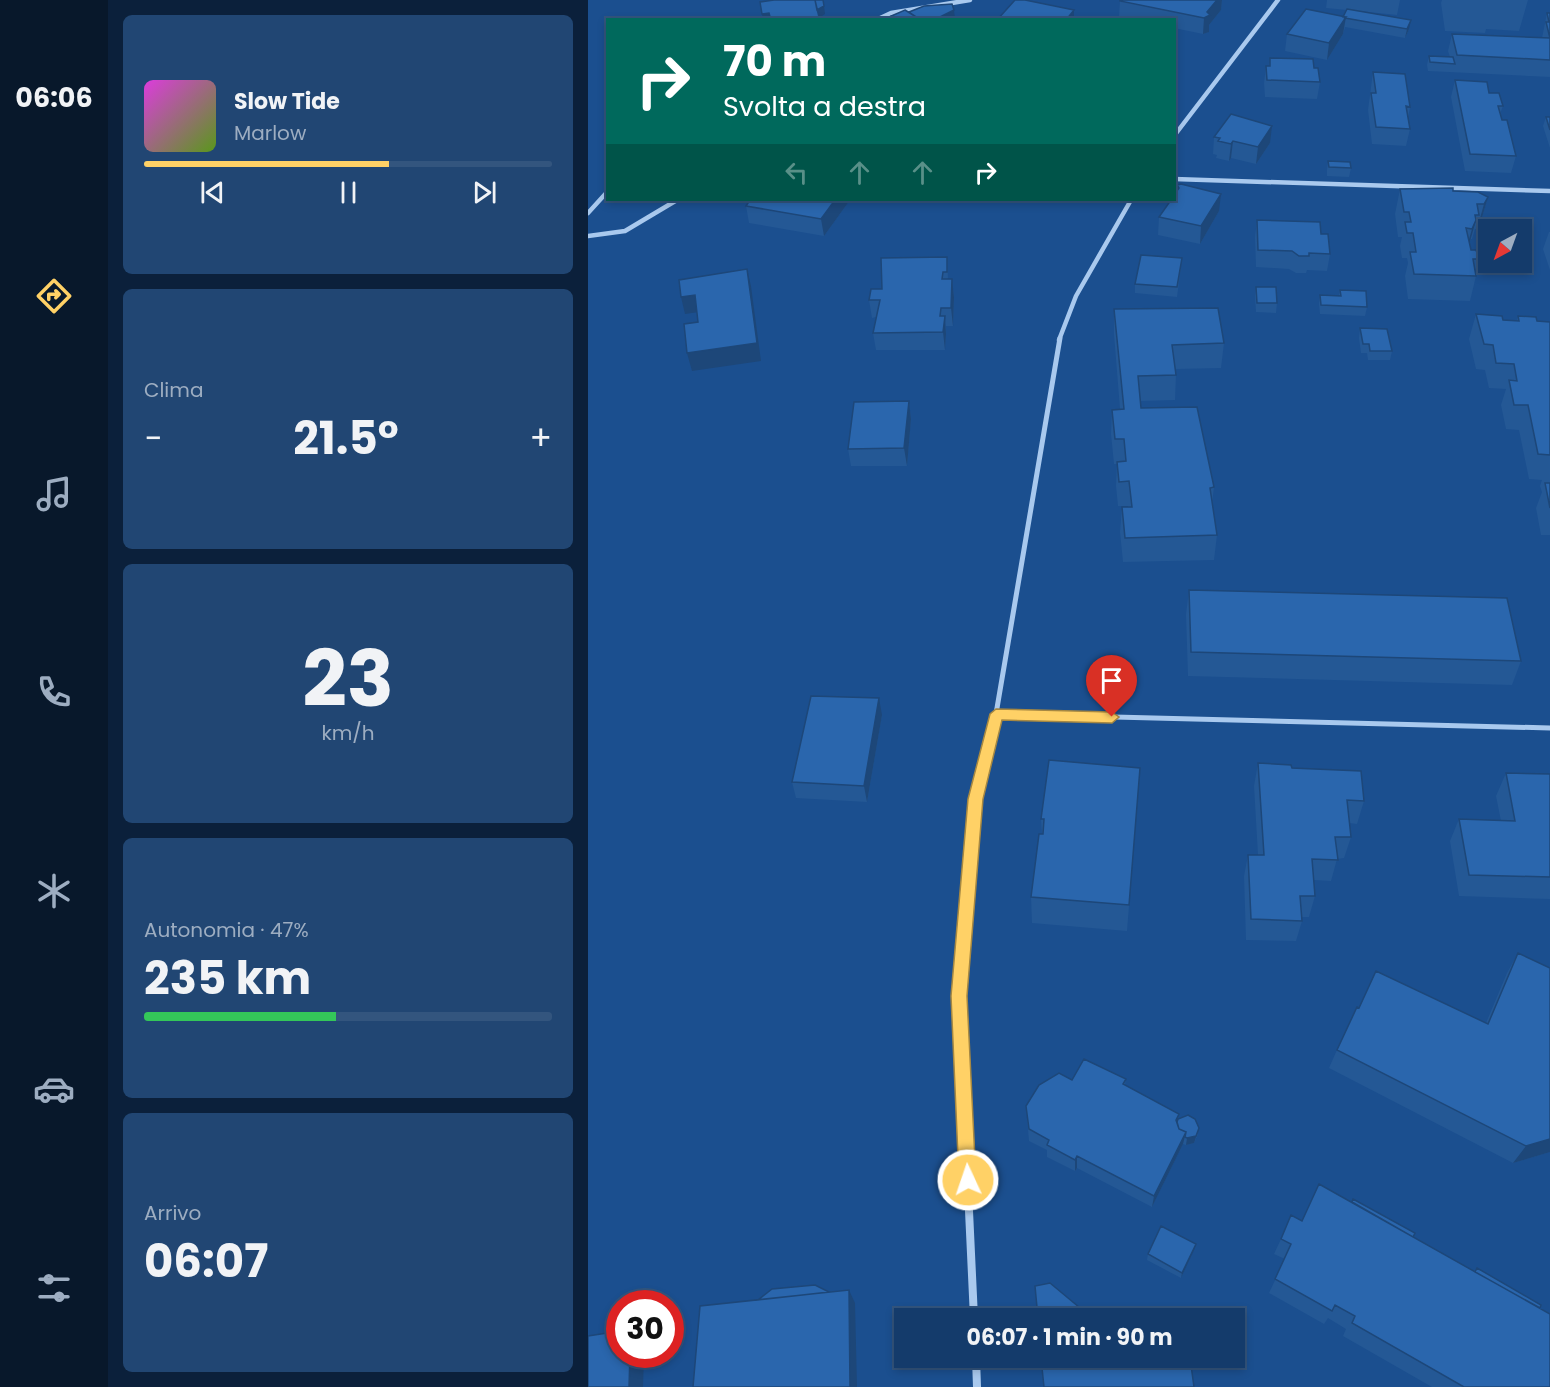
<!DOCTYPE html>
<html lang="it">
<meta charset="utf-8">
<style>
body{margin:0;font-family:Poppins,sans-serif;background:#214673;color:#f1f3f6;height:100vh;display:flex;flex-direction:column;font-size:22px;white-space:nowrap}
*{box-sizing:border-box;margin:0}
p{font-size:20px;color:#9dadc1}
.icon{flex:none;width:33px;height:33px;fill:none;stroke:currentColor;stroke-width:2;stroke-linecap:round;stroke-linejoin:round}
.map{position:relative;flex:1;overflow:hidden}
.panel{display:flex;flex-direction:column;gap:15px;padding:15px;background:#0b203b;width:480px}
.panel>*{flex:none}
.top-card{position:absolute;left:18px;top:18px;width:570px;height:183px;border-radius:0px;box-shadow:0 3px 9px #0003,0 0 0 2px #33557e;background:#00695c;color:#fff;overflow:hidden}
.needle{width:39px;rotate:221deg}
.tools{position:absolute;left:890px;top:219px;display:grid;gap:12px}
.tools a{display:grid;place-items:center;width:54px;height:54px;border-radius:0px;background:#143b6b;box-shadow:0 3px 9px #0003,0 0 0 2px #33557e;font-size:30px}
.speed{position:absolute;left:18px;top:1290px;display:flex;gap:12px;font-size:30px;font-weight:700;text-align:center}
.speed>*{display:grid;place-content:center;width:78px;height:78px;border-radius:50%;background:#143b6b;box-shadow:0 3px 9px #0003,0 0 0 2px #33557e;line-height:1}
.speed .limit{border:9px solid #d22;background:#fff;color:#111}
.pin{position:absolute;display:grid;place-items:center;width:51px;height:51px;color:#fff;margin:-62px -26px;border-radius:50% 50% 50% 0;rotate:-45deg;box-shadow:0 0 6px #0007}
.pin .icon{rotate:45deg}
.me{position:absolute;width:66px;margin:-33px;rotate:357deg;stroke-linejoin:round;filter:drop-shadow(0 0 4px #0008)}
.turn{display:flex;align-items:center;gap:21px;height:126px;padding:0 18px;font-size:27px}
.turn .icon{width:78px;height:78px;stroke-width:2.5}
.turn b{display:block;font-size:42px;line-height:51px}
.lanes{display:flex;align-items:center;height:57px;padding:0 18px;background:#0003;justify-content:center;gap:30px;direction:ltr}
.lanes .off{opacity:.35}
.big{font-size:45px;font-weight:700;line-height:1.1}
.panel .tile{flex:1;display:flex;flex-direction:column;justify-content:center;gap:9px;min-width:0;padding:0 21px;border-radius:9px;background:#214673}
.panel .dial{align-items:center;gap:0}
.dial b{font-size:78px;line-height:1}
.song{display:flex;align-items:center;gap:18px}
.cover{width:72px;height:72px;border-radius:9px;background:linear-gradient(135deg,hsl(300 70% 55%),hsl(90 70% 35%))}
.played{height:6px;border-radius:3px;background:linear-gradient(90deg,#ffd166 60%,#33557e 60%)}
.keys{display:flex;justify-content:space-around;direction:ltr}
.heat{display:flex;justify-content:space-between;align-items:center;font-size:33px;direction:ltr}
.charge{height:9px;border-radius:4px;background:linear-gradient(90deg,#34c759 47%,#33557e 0)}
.trip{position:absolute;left:306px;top:1308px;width:351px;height:60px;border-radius:0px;background:#143b6b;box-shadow:0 3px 9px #0003,0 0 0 2px #33557e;font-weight:700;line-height:60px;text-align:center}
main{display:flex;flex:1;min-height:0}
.tab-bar{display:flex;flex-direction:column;width:108px;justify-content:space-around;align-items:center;background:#08182b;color:#9dadc1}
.tab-bar .icon{width:42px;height:42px}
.tab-bar .current{color:#ffd166}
.tab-bar b{font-size:27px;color:#f1f3f6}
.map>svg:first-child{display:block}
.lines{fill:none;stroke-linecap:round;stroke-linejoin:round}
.street-far2{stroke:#a9c9ee;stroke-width:4.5}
.street-far1{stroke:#a9c9ee;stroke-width:5}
.street{stroke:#a9c9ee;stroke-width:8}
.wall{fill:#245895}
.shaded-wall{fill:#1d4779}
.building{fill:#2a66ad;stroke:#1d4779;stroke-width:1.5}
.route{fill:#ffd166;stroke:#a68842;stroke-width:1.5}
</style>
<main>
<nav class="tab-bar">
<b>06:06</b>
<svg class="icon current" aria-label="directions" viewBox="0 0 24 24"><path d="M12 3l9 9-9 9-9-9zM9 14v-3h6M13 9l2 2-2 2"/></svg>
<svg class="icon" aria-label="music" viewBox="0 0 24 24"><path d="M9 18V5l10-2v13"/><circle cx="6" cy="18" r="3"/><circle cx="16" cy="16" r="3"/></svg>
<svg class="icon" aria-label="phone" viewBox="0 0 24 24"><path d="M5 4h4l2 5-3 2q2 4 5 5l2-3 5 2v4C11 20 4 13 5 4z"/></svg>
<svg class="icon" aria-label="climate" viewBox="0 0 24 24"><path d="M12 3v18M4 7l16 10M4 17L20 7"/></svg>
<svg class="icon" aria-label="car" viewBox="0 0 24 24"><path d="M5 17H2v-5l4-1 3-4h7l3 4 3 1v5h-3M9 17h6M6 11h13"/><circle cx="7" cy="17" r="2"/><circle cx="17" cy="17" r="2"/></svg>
<svg class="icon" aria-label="filters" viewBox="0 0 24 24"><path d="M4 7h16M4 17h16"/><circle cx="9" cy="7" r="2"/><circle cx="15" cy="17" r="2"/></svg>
</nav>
<section class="panel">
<div class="tile">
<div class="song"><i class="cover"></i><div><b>Slow Tide</b><p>Marlow</p></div></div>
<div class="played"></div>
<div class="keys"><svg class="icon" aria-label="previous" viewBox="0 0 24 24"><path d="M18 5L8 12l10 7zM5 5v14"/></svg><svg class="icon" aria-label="pause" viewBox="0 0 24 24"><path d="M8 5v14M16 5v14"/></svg><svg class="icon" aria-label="next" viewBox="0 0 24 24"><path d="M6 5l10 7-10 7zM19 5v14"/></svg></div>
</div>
<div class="tile"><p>Clima</p>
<div class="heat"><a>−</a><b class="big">21.5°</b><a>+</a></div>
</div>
<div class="tile dial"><b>23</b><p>km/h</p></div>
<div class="tile"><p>Autonomia · 47%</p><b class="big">235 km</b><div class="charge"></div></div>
<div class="tile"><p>Arrivo</p><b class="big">06:07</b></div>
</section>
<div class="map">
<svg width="962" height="1387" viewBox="0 0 962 1387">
<rect width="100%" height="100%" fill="#1b4f8f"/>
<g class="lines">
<path class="street-far2" d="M 288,20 L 303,13 L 382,0
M 586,136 L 690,0
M 586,179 L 962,191
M 0,213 L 20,191
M 0,236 L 37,231 L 89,200
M 471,340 L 488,296 L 543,200"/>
<path class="street-far1" d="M 408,714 L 962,728
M 390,790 L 408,714 L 472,338"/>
<path class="street" d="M 386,1318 L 371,996 L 390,789
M 388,1358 L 389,1387"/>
</g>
<path class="wall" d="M 532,0 L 634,0 L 633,10 L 621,25 L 621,32 L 615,34 L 586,28 L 586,20 L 543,20 L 531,17 Z
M 739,0 L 812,0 L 809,15 L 771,11 L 821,29 L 817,38 L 757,27 L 755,34 L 739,60 L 697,51 L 699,34 L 755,17 L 759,10 L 738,8 Z
M 854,0 L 940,0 L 931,31 L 898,29 L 897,33 L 857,31 L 853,3 Z
M 959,13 L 962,13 L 962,77 L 840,71 L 839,65 L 841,56 L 862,57 L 860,51 L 864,34 L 954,38 Z
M 682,58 L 726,68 L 732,82 L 729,99 L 677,97 L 676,83 L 678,66 L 681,66 Z
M 785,72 L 822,107 L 820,118 L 822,129 L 818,146 L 784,144 L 780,110 Z
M 867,80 L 901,93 L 915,106 L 912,114 L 914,120 L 928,156 L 923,173 L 877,171 L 863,97 Z
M 958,117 L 962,117 L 962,148 L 955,126 Z
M 626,137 L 682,143 L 668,164 L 643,158 L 641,161 L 628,158 L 629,155 L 625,154 Z
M 740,161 L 763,168 L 761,177 L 739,176 L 739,170 Z
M 589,185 L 631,211 L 612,244 L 570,235 L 571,217 L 588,193 Z
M 812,189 L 865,191 L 900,197 L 893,221 L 889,229 L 887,229 L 884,239 L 883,239 L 881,244 L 883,250 L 891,259 L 887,271 L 888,276 L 882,301 L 820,299 L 817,276 L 820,263 L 819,258 L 814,258 L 812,246 L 814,237 L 810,237 L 807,214 Z
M 162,200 L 262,200 L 236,236 L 161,223 L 158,206 Z
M 669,220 L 733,234 L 742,254 L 739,271 L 719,270 L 718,273 L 708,273 L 701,269 L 668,267 L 667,237 Z
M 961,232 L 962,232 L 962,270 L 955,249 Z
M 359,257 L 360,279 L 364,279 L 366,297 L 365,326 L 358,326 L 358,334 L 357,350 L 288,350 L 285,333 L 288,317 L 284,318 L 281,300 Z
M 593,267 L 589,297 L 547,293 L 547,284 Z
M 668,287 L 689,303 L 688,313 L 668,312 L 667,296 Z
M 752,290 L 779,307 L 777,316 L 732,314 L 731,304 L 732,295 L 751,296 Z
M 526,309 L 636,343 L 633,368 L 588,369 L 588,375 L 587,400 L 552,401 L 553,408 L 626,487 L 624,504 L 629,535 L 626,560 L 535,562 L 532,532 L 534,507 L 540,507 L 540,506 L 530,506 L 528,486 L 529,464 L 526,464 L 523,434 L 524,410 L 532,409 L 526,334 Z
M 888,314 L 915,320 L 929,320 L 930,316 L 949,321 L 962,322 L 962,535 L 953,535 L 948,508 L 954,492 L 952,486 L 954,480 L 941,479 L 931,430 L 918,429 L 913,405 L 918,389 L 901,388 L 897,370 L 888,369 L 881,339 Z
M 772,328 L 804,351 L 802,360 L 780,360 L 779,353 L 773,353 L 771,338 Z
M 321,401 L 323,419 L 319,466 L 263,466 L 260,449 Z
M 601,590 L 933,661 L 924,685 L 600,676 L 598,614 Z
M 294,715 L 279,802 L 208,798 L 204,782 Z
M 670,763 L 704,768 L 776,801 L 769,824 L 761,823 L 763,837 L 756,858 L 749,859 L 743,881 L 726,880 L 727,896 L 721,917 L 713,917 L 714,921 L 708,941 L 658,940 L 656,876 L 660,855 L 670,855 L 666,786 Z
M 552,768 L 539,931 L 444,923 L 443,897 L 454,834 L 453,819 Z
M 918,773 L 962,774 L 962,899 L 871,896 L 862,841 L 871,819 L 913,821 L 908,796 Z
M 930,953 L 962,1152 L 925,1163 L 741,1068 L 749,1050 L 771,1008 L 898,1023 L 919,973 Z
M 538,1079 L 537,1085 L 590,1120 L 610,1134 L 606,1143 L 598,1145 L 595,1144 L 564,1207 L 489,1168 L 487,1171 L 459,1157 L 459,1150 L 441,1141 L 438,1106 L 484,1080 Z
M 714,1221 L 825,1237 L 886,1271 L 889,1268 L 952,1308 L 962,1387 L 844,1387 L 755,1336 L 758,1329 L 740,1318 L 736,1324 L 681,1293 L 697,1259 L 686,1254 L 693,1239 Z
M 606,1250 L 593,1278 L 559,1260 L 560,1254 Z"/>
<path class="shaded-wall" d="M 629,0 L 634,0 L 633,10 L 621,25 L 621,32 L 615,34 L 616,18 L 619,12 Z
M 236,6 L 237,14 L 231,18 L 231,20 L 211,20 Z
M 366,10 L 367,19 L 366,20 L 346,20 Z
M 486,10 L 486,20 L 478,20 Z
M 181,13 L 182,20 L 175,20 L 174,14 Z
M 758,17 L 755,34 L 739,60 L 741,43 Z
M 823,20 L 821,29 L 817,38 L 819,29 Z
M 684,126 L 682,143 L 668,164 L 670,147 Z
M 645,141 L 643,158 L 641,161 L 643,144 Z
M 633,194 L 631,211 L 612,244 L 613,226 Z
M 900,197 L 893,221 L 889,229 L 896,204 Z
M 247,200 L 262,200 L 236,236 L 233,219 Z
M 888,220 L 881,245 L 877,253 L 884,229 Z
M 159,269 L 163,286 L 173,361 L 104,371 L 99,353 Z
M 364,279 L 366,297 L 365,326 L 363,308 Z
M 107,295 L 111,312 L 97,314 L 93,297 Z
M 357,316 L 358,334 L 357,350 L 355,332 Z
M 321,401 L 323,419 L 319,466 L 316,448 Z
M 291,698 L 294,715 L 279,802 L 276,786 Z
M 611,1128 L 606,1143 L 598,1145 L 599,1138 Z
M 598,1132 L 595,1144 L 564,1207 L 566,1196 Z
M 962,1139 L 962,1152 L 925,1163 L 938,1146 Z
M 489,1156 L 489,1168 L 487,1171 L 487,1160 Z
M 608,1244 L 606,1250 L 593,1278 L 594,1273 Z
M 261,1290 L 267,1303 L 269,1387 L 262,1387 Z
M 42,1354 L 56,1354 L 55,1387 L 41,1387 Z"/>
<path class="building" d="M 186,0 L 227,0 L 231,17 L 211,20 L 183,20 L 181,13 L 174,14 L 172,2 Z
M 227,0 L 235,0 L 236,6 L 229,10 Z
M 427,0 L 437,0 L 486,10 L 478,20 L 409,20 Z
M 532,0 L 629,0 L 619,12 L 622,15 L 616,18 L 532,1 Z
M 364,4 L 366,10 L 346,20 L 333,20 L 321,12 L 336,6 Z
M 718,9 L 758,17 L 741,43 L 699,34 Z
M 759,9 L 823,20 L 819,29 L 757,18 L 758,17 L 755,17 Z
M 317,10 L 333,20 L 294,20 Z
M 959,13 L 962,13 L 962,22 L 961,22 Z
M 958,22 L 962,22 L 962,60 L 869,55 L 864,34 L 962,38 Z
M 841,56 L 865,57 L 867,64 L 842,62 Z
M 682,58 L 725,59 L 726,68 L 730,68 L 732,82 L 679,80 L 678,66 L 682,66 Z
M 785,72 L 817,74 L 822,107 L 818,106 L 822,129 L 788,127 L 783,93 L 788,93 Z
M 867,80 L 899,82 L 901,93 L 911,93 L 915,106 L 910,106 L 914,120 L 919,120 L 928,156 L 882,154 Z
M 643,114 L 684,126 L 670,147 L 645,141 L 643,144 L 630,141 L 632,138 L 626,137 Z
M 958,117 L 962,117 L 962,130 Z
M 740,161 L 762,162 L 763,168 L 741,167 Z
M 593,184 L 633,194 L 613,226 L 571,217 L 583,200 L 586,200 L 586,195 L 591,188 L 589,185 Z
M 865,188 L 865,191 L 890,192 L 900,197 L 896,204 L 889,204 L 891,215 L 887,215 L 888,220 L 884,229 L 878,228 L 883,250 L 888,250 L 891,259 L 885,259 L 888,276 L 826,274 L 822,252 L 828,252 L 825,233 L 819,233 L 817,222 L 823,222 L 821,212 L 816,212 L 812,189 Z
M 162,200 L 247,200 L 233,219 L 158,206 Z
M 669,220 L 732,222 L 733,234 L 740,234 L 742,254 L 721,253 L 721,256 L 711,256 L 704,251 L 670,250 Z
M 553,255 L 594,258 L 589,287 L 547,284 Z
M 359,257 L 359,272 L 355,272 L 354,279 L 364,279 L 363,308 L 353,308 L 352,316 L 357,316 L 355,332 L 285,333 L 292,300 L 281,300 L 283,289 L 294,289 L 293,258 Z
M 159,269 L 169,343 L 99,353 L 96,324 L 110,322 L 107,295 L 93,297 L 91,280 Z
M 668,287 L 688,287 L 689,303 L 669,303 Z
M 752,290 L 778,291 L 779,307 L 733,305 L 732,295 L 753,296 Z
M 630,308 L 636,343 L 584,345 L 588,375 L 550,376 L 553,408 L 609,407 L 626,487 L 622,488 L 629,535 L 537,538 L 534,507 L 544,507 L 541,481 L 531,482 L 529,462 L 538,461 L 536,439 L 527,439 L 524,410 L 536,409 L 526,309 Z
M 888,314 L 914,316 L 915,320 L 931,321 L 930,316 L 948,317 L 949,321 L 962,322 L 962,455 L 950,454 L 940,405 L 926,405 L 921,380 L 929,381 L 926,364 L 908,363 L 905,345 L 896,344 Z
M 772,328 L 799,329 L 804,351 L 782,351 L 781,344 L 775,344 Z
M 321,401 L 316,448 L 260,449 L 266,402 Z
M 957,483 L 962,483 L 962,508 Z
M 601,590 L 919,598 L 933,661 L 603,652 Z
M 223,696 L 291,698 L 276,786 L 204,782 Z
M 461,760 L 552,768 L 541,905 L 443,897 L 451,834 L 455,834 L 456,819 L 453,819 Z
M 670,763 L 703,765 L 704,768 L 773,771 L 776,801 L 759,800 L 763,837 L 747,837 L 750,860 L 724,859 L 727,896 L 712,896 L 714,921 L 663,919 L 660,855 L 676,855 Z
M 918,773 L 962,774 L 962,877 L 881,875 L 871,819 L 927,821 Z
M 930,953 L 962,968 L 962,1139 L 938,1146 L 749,1050 L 769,1007 L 771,1008 L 788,971 L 900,1024 Z
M 496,1059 L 538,1079 L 535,1084 L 591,1114 L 588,1120 L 591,1129 L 598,1132 L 566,1196 L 489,1156 L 487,1160 L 459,1145 L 461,1140 L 441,1129 L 438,1106 L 451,1085 L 471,1073 L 484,1080 Z
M 600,1115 L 607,1119 L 611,1128 L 608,1136 L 599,1138 L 597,1137 L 598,1132 L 591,1129 L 589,1122 L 590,1119 Z
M 731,1184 L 962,1314 L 962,1387 L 876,1387 L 764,1323 L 767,1316 L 747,1305 L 744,1311 L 687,1279 L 703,1244 L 693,1239 L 703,1215 L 714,1221 Z
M 765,1199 L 827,1233 L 825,1237 L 764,1202 Z
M 573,1226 L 608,1244 L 594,1273 L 560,1254 Z
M 889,1268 L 953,1305 L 952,1308 L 887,1272 Z
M 462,1283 L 504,1318 L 450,1318 L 447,1286 Z
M 227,1285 L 241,1292 L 170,1300 L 184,1289 Z
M 261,1290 L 262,1387 L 105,1387 L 112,1306 Z
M 32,1331 L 32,1354 L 42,1354 L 41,1387 L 0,1387 L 0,1336 Z
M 453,1358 L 602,1358 L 606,1387 L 456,1387 Z"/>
<path class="route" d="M 408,709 L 524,712 L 531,717 L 524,723 L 414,720 L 395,799 L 379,996 L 388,1180 L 386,1186 L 380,1189 L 373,1186 L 371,1180 L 363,996 L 380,799 L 402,714 Z"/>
</svg>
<div class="tools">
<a><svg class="needle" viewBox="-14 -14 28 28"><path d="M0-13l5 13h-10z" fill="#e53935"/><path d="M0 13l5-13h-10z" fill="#9dadc1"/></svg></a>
</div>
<div class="speed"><div class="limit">30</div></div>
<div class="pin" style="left:524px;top:717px;background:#d93025"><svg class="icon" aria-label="arrive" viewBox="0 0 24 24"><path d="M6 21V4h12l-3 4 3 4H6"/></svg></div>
<svg class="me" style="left:380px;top:1180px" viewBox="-20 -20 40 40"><circle r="17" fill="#ffd166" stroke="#fff" stroke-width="3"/><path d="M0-11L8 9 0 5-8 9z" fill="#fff"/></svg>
<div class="trip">06:07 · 1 min · 90 m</div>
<div class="top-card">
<div class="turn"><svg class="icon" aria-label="right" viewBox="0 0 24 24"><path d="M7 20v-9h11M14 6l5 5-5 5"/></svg><div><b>70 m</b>Svolta a destra</div></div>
<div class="lanes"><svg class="icon off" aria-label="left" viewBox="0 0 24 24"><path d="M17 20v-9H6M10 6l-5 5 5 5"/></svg><svg class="icon off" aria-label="ahead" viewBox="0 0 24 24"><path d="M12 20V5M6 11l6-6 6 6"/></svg><svg class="icon off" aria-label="ahead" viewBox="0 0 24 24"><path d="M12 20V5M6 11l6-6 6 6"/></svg><svg class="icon" aria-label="right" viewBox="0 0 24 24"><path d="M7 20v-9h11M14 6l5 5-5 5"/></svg></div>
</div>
</div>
</main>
